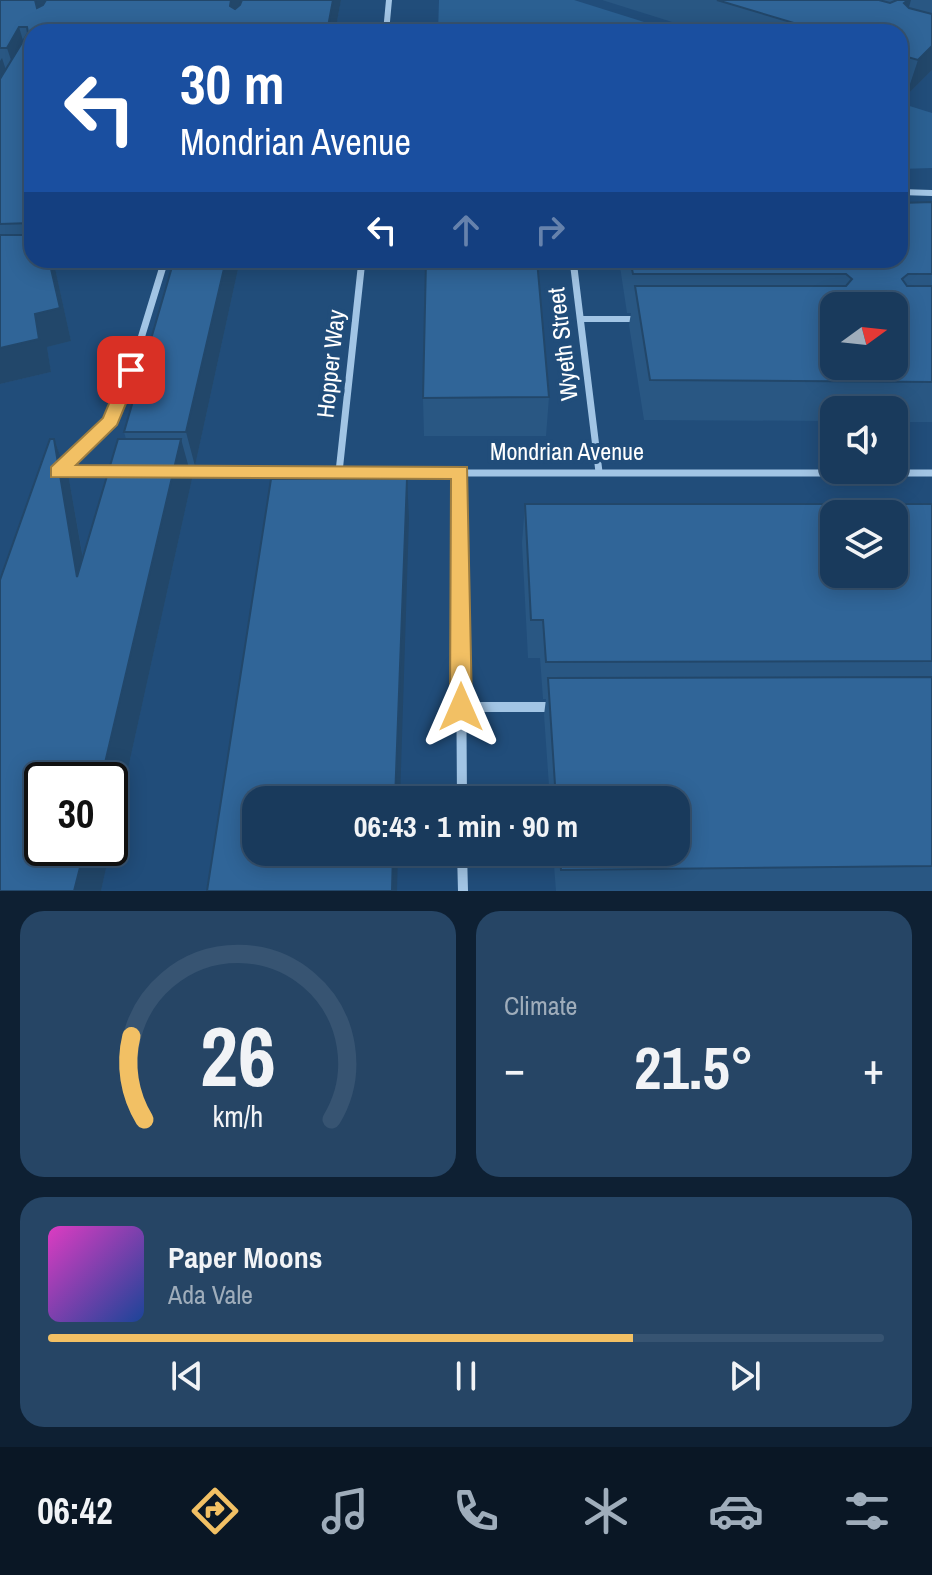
<!DOCTYPE html>
<meta charset="utf-8">
<style>
body{margin:0;font-family:"Archivo Narrow",sans-serif;background:#264565;color:#f1f3f6;height:100vh;display:flex;flex-direction:column;font-size:30px;white-space:nowrap}
*{box-sizing:border-box;margin:0}
p{font-size:26px;color:#9fadbb}
.icon{flex:none;width:44px;height:44px;fill:none;stroke:currentColor;stroke-width:2;stroke-linecap:round;stroke-linejoin:round}
.map{position:relative;height:891px;overflow:hidden}
.details{display:flex;flex-direction:column;gap:20px;padding:20px;background:#0e2033;flex:1}
.details>*{flex:none}
.banner{position:absolute;left:24px;top:24px;width:884px;height:244px;border-radius:24px;box-shadow:0 4px 20px #0003,0 0 0 2px #375472;background:#1a4fa0;color:#fff;overflow:hidden}
.needle{width:52px;rotate:75deg}
.fabs{position:absolute;left:820px;top:292px;display:grid;gap:16px}
.fabs a{display:grid;place-items:center;width:88px;height:88px;border-radius:16px;background:#193a5c;box-shadow:0 4px 20px #0003,0 0 0 2px #375472;font-size:40px}
.speed{position:absolute;left:24px;top:762px;display:flex;gap:16px;font-size:40px;font-weight:700;text-align:center}
.speed>*{display:grid;place-content:center;width:104px;height:104px;border-radius:50%;background:#193a5c;box-shadow:0 4px 20px #0003,0 0 0 2px #375472;line-height:1}
.speed .limit{border:4px solid #111;border-radius:12px;background:#fff;color:#111}
.pin{position:absolute;display:grid;place-items:center;width:68px;height:68px;color:#fff;margin:-34px;border-radius:16px;box-shadow:0 4px 12px #0006}
.me{position:absolute;width:88px;margin:-44px;rotate:0deg;stroke-linejoin:round;filter:drop-shadow(0 0 6px #0008)}
.turn{display:flex;align-items:center;gap:28px;height:168px;padding:0 24px;font-size:36px}
.turn .icon{width:104px;height:104px;stroke-width:2.5}
.turn b{display:block;font-size:56px;line-height:68px}
.lanes{display:flex;align-items:center;height:76px;padding:0 24px;background:#0003;justify-content:center;gap:40px;direction:ltr}
.lanes .off{opacity:.35}
.big{font-size:60px;font-weight:800;line-height:1.1}
.details .tile{flex:1;display:flex;flex-direction:column;justify-content:center;gap:12px;min-width:0;padding:0 28px;border-radius:24px;background:#264565}
.details .dial{align-items:center;gap:0}
.dial svg{height:208px;overflow:visible;fill:none;stroke:#375472;stroke-width:7;stroke-linecap:round;text-anchor:middle}
.dial text{fill:#f1f3f6;stroke:none}
.song{display:flex;align-items:center;gap:24px}
.cover{width:96px;height:96px;border-radius:12px;background:linear-gradient(135deg,hsl(310 70% 55%),hsl(220 70% 35%))}
.played{height:8px;border-radius:4px;background:linear-gradient(90deg,#f2c064 70%,#375472 70%)}
.keys{display:flex;justify-content:space-around;direction:ltr}
.heat{display:flex;justify-content:space-between;align-items:center;font-size:44px;direction:ltr}
.details .tiles{flex:1;display:grid;gap:20px;grid-template-columns:1fr 1fr}
.tile:last-child{grid-column:span 2}
.trip{position:absolute;left:242px;top:786px;width:448px;height:80px;border-radius:24px;background:#193a5c;box-shadow:0 4px 20px #0003,0 0 0 2px #375472;font-weight:800;line-height:80px;text-align:center}
.menu{display:flex;height:128px;justify-content:space-around;align-items:center;background:#0a1725;color:#9fadbb}
.menu .icon{width:56px;height:56px}
.menu .on{color:#f2c064}
.menu b{font-size:36px;color:#f1f3f6}
.map>svg:first-child{display:block}
.green{fill:#2b6092}
.lines{fill:none;stroke-linecap:round;stroke-linejoin:round}
.lane{stroke:#a2c5e5;stroke-width:6}
.street-far2{stroke:#a2c5e5;stroke-width:6}
.street-far1{stroke:#a2c5e5;stroke-width:7}
.street{stroke:#a2c5e5;stroke-width:10}
.wall{fill:#295783}
.shaded-wall{fill:#22476a}
.building{fill:#306598;stroke:#22476a;stroke-width:2;fill-rule:evenodd}
.route{fill:#f2c064;stroke:#9d7d41;stroke-width:2}
.labels{text-anchor:middle;stroke-width:8;stroke-linejoin:round;paint-order:stroke}
.street-label{font-size:24px;fill:#fff;stroke:#214d7a}
</style>
<div class="map">
<svg width="932" height="891" viewBox="0 0 932 891">
<rect width="100%" height="100%" fill="#214d7a"/>
<path class="green" d="M 439,0 L 574,0 L 676,32 L 438,32 Z
M 900,103 L 932,113 L 932,168 L 900,169 Z"/>
<g class="lines">
<path class="lane" d="M 46,261 L 66,262
M 580,319 L 638,319"/>
<path class="street-far2" d="M 386,32 L 389,0
M 900,192 L 932,193"/>
<path class="street-far1" d="M 573,260 L 599,472
M 58,472 L 115,473
M 339,472 L 362,260
M 460,472 L 460,510
M 57,473 L 111,421 L 123,397 L 165,260
M 181,473 L 932,473"/>
<path class="street" d="M 460,508 L 462,800
M 461,707 L 556,707
M 462,852 L 463,891"/>
</g>
<path class="wall" d="M 0,0 L 341,0 L 335,32 L 32,32 L 32,260 L 55,268 L 71,341 L 47,347 L 51,372 L 0,384 Z
M 602,0 L 932,0 L 932,70 L 906,96 L 900,94 L 900,32 L 704,32 Z
M 932,202 L 932,422 L 894,422 L 894,410 L 834,410 L 834,421 L 644,420 L 629,325 L 631,313 L 627,313 L 619,260 L 900,260 Z
M 174,260 L 240,260 L 195,466 L 188,466 L 192,479 L 101,891 L 0,891 L 54,439 L 69,479 L 83,557 L 126,439 L 124,432 Z
M 549,397 L 546,436 L 424,436 L 423,398 Z
M 525,504 L 932,504 L 932,891 L 556,891 L 553,852 L 676,852 L 676,800 L 550,800 L 544,715 L 546,699 L 543,699 L 540,658 L 528,658 L 522,543 Z"/>
<path class="shaded-wall" d="M 35,0 L 60,0 L 43,30 Z
M 231,0 L 242,0 L 235,32 L 230,6 Z
M 333,0 L 341,0 L 335,32 L 327,32 Z
M 908,0 L 911,0 L 902,31 L 904,3 Z
M 19,27 L 28,57 L 17,78 L 7,48 Z
M 932,46 L 932,70 L 906,96 L 918,60 Z
M 2,58 L 12,88 L 0,110 L 0,61 Z
M 49,260 L 52,260 L 55,268 L 71,341 L 47,347 L 51,372 L 0,384 L 0,348 L 35,314 Z
M 226,260 L 240,260 L 195,466 L 186,432 Z
M 54,439 L 69,479 L 93,616 L 77,577 Z
M 181,439 L 192,479 L 101,891 L 74,891 L 85,848 L 110,848 L 110,780 L 101,780 Z
M 407,479 L 409,518 L 400,800 L 395,800 Z
M 393,852 L 398,852 L 397,891 L 392,891 Z"/>
<path class="building" d="M 0,0 L 35,0 L 37,8 L 43,5 L 46,0 L 231,0 L 230,6 L 235,9 L 240,5 L 242,0 L 333,0 L 327,32 L 32,32 L 32,223 L 0,224 L 0,79 L 28,33 L 27,27 L 19,27 L 7,48 L 0,48 Z
M 717,0 L 879,0 L 890,3 L 897,0 L 908,0 L 904,3 L 909,8 L 932,14 L 932,46 L 918,60 L 900,55 L 900,32 L 824,32 Z
M 932,202 L 932,274 L 908,274 L 902,279 L 907,286 L 932,286 L 932,382 L 650,380 L 635,286 L 846,286 L 852,279 L 846,274 L 633,274 L 630,260 L 900,260 L 900,203 ZM 834,306 L 894,306 L 894,366 L 834,366 Z
M 0,235 L 32,235 L 32,260 L 49,260 L 60,308 L 35,314 L 39,339 L 0,348 Z
M 174,260 L 226,260 L 186,432 L 124,432 Z
M 426,260 L 537,260 L 549,397 L 423,398 Z
M 50,439 L 54,439 L 77,577 L 118,439 L 181,439 L 101,780 L 42,780 L 42,848 L 85,848 L 74,891 L 0,891 L 0,580 Z
M 271,479 L 407,479 L 395,800 L 256,800 L 256,852 L 393,852 L 392,891 L 207,891 Z
M 525,504 L 932,504 L 932,661 L 546,662 L 543,620 L 531,620 ZM 834,514 L 894,514 L 894,574 L 834,574 Z
M 932,677 L 932,866 L 561,870 L 560,852 L 676,852 L 676,800 L 556,800 L 548,678 Z"/>
<path class="route" d="M 131,364 L 140,370 L 117,425 L 76,465 L 467,467 L 472,707 L 469,714 L 461,717 L 453,714 L 450,707 L 451,479 L 51,477 L 51,467 L 103,418 L 123,370 Z"/>
<g class="labels">
<g class="street-label">
<text transform="translate(563 344) rotate(-97)" y="8">Wyeth Street</text>
<text transform="translate(331 364) rotate(-84)" y="8">Hopper Way</text>
<text x="567" y="460">Mondrian Avenue</text>
</g>
</g>
</svg>
<div class="fabs">
<a><svg class="needle" viewBox="-14 -14 28 28"><path d="M0-13l5 13h-10z" fill="#e53935"/><path d="M0 13l5-13h-10z" fill="#9fadbb"/></svg></a>
<a><svg class="icon" aria-label="sound" viewBox="0 0 24 24"><path d="M4 9h4l5-4v14l-5-4H4zM17 9q2 3 0 6"/></svg></a>
<a><svg class="icon" aria-label="layers" viewBox="0 0 24 24"><path d="M12 4l9 5-9 5-9-5zM3 14l9 5 9-5"/></svg></a>
</div>
<div class="speed"><div class="limit">30</div></div>
<div class="pin" style="left:131px;top:370px;background:#d93025"><svg class="icon" aria-label="arrive" viewBox="0 0 24 24"><path d="M6 21V4h12l-3 4 3 4H6"/></svg></div>
<svg class="me" style="left:461px;top:707px" viewBox="-20 -20 40 40"><path d="M0-17L14 15 0 8-14 15z" fill="#f2c064" stroke="#fff" stroke-width="4"/></svg>
<div class="trip">06:43 · 1 min · 90 m</div>
<div class="banner">
<div class="turn"><svg class="icon" aria-label="left" viewBox="0 0 24 24"><path d="M17 20v-9H6M10 6l-5 5 5 5"/></svg><div><b>30 m</b>Mondrian Avenue</div></div>
<div class="lanes"><svg class="icon" aria-label="left" viewBox="0 0 24 24"><path d="M17 20v-9H6M10 6l-5 5 5 5"/></svg><svg class="icon off" aria-label="ahead" viewBox="0 0 24 24"><path d="M12 20V5M6 11l6-6 6 6"/></svg><svg class="icon off" aria-label="right" viewBox="0 0 24 24"><path d="M7 20v-9h11M14 6l5 5-5 5"/></svg></div>
</div>
</div>
<section class="details">
<div class="tiles">
<div class="tile dial"><svg viewBox="0 0 100 80">
<path d="M14 69A42 42 0 1 1 86 69"/>
<path d="M14 69A42 42 0 0 1 9 37" stroke="#f2c064"/>
<text x="50" y="56" font-size="32" font-weight="700">26</text>
<text x="50" y="72" font-size="11">km/h</text>
</svg></div>
<div class="tile"><p>Climate</p>
<div class="heat"><a>−</a><b class="big">21.5°</b><a>+</a></div>
</div>
<div class="tile">
<div class="song"><i class="cover"></i><div><b>Paper Moons</b><p>Ada Vale</p></div></div>
<div class="played"></div>
<div class="keys"><svg class="icon" aria-label="previous" viewBox="0 0 24 24"><path d="M18 5L8 12l10 7zM5 5v14"/></svg><svg class="icon" aria-label="pause" viewBox="0 0 24 24"><path d="M8 5v14M16 5v14"/></svg><svg class="icon" aria-label="next" viewBox="0 0 24 24"><path d="M6 5l10 7-10 7zM19 5v14"/></svg></div>
</div>
</div>
</section>
<nav class="menu">
<b>06:42</b>
<svg class="icon on" aria-label="directions" viewBox="0 0 24 24"><path d="M12 3l9 9-9 9-9-9zM9 14v-3h6M13 9l2 2-2 2"/></svg>
<svg class="icon" aria-label="music" viewBox="0 0 24 24"><path d="M9 18V5l10-2v13"/><circle cx="6" cy="18" r="3"/><circle cx="16" cy="16" r="3"/></svg>
<svg class="icon" aria-label="phone" viewBox="0 0 24 24"><path d="M5 4h4l2 5-3 2q2 4 5 5l2-3 5 2v4C11 20 4 13 5 4z"/></svg>
<svg class="icon" aria-label="climate" viewBox="0 0 24 24"><path d="M12 3v18M4 7l16 10M4 17L20 7"/></svg>
<svg class="icon" aria-label="car" viewBox="0 0 24 24"><path d="M5 17H2v-5l4-1 3-4h7l3 4 3 1v5h-3M9 17h6M6 11h13"/><circle cx="7" cy="17" r="2"/><circle cx="17" cy="17" r="2"/></svg>
<svg class="icon" aria-label="filters" viewBox="0 0 24 24"><path d="M4 7h16M4 17h16"/><circle cx="9" cy="7" r="2"/><circle cx="15" cy="17" r="2"/></svg>
</nav>
